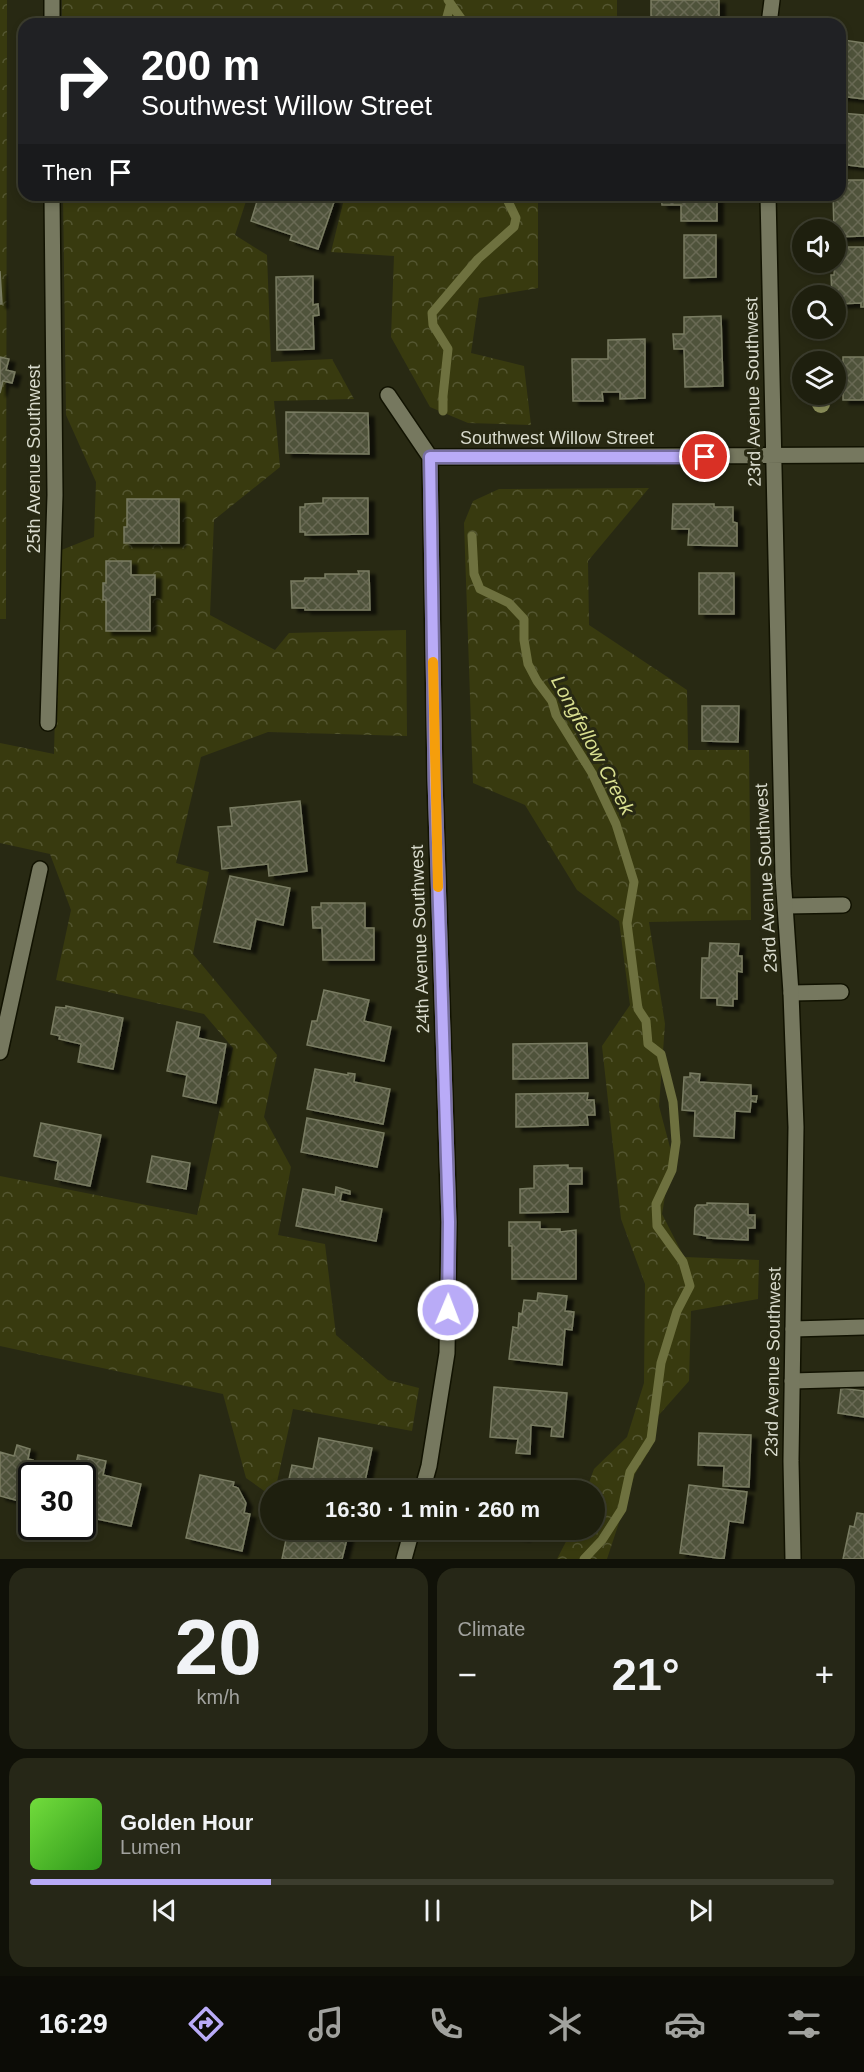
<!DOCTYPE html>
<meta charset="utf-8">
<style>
body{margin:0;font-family:Helvetica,sans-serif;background:#262717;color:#f1f3f6;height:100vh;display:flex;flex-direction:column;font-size:22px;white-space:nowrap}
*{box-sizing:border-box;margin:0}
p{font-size:20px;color:#a1a29e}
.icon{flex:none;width:33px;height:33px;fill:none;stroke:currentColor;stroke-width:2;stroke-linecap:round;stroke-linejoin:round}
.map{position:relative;height:1559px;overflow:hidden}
.drawer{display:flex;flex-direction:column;gap:9px;padding:9px;background:#101108;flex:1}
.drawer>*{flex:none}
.top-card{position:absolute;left:18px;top:18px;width:828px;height:183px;border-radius:18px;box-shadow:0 3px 9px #0003,0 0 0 2px #3c3d2e;background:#202124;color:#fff;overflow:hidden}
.buttons{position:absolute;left:792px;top:219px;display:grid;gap:12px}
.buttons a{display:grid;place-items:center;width:54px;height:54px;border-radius:50%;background:#1e1f0e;box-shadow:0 3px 9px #0003,0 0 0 2px #3c3d2e;font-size:30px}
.speed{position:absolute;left:18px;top:1462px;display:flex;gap:12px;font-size:30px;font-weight:700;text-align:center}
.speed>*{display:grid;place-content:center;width:78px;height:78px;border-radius:50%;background:#1e1f0e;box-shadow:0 3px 9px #0003,0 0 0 2px #3c3d2e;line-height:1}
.speed .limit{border:3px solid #111;border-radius:9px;background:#fff;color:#111}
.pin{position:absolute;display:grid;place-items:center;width:51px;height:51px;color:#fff;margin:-26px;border:3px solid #fff;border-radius:50%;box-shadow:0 2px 6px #0007}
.me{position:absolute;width:66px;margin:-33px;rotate:1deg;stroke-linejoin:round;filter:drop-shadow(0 0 4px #0008)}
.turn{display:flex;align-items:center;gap:21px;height:126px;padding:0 24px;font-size:27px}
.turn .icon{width:78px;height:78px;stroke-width:2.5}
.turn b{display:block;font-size:42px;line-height:51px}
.then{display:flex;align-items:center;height:57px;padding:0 24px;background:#0003;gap:12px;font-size:22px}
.big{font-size:45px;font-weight:800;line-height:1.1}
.drawer .card{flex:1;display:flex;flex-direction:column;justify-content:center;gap:9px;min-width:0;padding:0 21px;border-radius:18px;background:#262717}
.drawer .dial{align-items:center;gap:0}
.dial b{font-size:78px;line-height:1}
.song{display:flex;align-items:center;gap:18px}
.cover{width:72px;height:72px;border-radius:9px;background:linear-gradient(135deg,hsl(100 70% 55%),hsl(110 70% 35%))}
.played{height:6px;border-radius:3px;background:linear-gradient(90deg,#b9abf7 30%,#3c3d2e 30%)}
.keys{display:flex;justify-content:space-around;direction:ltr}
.heat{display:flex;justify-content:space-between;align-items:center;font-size:33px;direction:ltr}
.drawer .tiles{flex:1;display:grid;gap:9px;grid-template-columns:1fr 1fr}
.card:last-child{grid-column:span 2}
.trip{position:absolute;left:260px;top:1480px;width:345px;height:60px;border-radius:30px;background:#1e1f0e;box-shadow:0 3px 9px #0003,0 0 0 2px #3c3d2e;font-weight:800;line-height:60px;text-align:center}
.tabs{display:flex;height:96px;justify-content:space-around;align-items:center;background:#0c0c06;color:#a1a29e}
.tabs .icon{width:42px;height:42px}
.tabs .active{color:#b9abf7}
.tabs b{font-size:27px;color:#f1f3f6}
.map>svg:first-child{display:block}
.forest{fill:url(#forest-crowns)}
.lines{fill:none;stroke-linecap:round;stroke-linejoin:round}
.stream{stroke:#6e713f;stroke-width:9}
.building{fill:url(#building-cross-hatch);stroke:#797c62;stroke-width:1.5;filter:url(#shadow)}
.service-casing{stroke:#111201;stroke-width:18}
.minor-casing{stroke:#111201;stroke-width:18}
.service{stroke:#76785f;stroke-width:15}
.minor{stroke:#76785f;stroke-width:15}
.tree{fill:#8c905a}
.route-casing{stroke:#786fa1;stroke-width:15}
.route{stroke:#b9abf7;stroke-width:10}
.slow{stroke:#f59e0b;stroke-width:10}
.labels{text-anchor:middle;stroke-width:6;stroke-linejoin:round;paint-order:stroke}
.street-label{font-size:18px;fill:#d9dbcd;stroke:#282913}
.water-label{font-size:20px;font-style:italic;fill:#d9df90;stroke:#282913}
</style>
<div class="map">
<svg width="864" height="1559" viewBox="0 0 864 1559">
<defs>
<pattern id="forest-crowns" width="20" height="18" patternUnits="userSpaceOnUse" patternTransform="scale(1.5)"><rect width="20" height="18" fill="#383a0f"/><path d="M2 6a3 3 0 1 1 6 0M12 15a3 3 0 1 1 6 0" fill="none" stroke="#545631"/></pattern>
<pattern id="building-cross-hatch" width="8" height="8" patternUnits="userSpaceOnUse" patternTransform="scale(1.5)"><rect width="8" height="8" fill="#50523a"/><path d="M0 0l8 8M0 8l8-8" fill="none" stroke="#696a55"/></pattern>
<filter id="shadow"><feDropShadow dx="6" dy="4" stdDeviation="1.5" flood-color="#0009"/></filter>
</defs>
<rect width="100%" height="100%" fill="#282913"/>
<path class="forest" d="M 0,0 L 7,0 L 6,619 L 0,619 Z
M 62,0 L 617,0 L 617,24 L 62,24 Z
M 63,195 L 248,195 L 235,235 L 267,255 L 271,362 L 332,359 L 354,399 L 274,401 L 280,467 L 214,520 L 210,615 L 275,650 L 289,633 L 406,630 L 407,736 L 268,732 L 201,757 L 176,863 L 209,872 L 193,954 L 277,1055 L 264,1117 L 291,1167 L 278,1235 L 325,1244 L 336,1335 L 388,1380 L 419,1388 L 412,1431 L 293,1409 L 275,1491 L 270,1491 L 270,1495 L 246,1478 L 223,1394 L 0,1346 L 0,1176 L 197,1215 L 233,1048 L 204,1014 L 56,980 L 71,910 L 50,854 L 0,843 L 0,743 L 54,754 L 59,551 L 94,537 L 96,482 L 66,415 Z
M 345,195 L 538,195 L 538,288 L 479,298 L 471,353 L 524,366 L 531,425 L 468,423 L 430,407 L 391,337 L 394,256 L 331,252 Z
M 649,488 L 588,561 L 589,625 L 687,690 L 688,750 L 749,750 L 751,920 L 649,922 L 665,1024 L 659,1106 L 672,1155 L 662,1214 L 684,1257 L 759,1260 L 758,1299 L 691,1311 L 689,1381 L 658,1416 L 652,1446 L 635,1474 L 607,1559 L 557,1559 L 572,1530 L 594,1530 L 594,1491 L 586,1491 L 594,1469 L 627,1437 L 644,1383 L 645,1284 L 621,1219 L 602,1046 L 630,1005 L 619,921 L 577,890 L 525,805 L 473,783 L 464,523 L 473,501 L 499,489 Z"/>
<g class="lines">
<path class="stream" d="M 448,0 L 465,24
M 445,24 L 450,6
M 443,411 L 443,396 L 448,349 L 433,325 L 432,313 L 478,259 L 514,227 L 516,218 L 505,195
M 472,536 L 474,574 L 480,589 L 509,603 L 524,619 L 524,640 L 528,664 L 537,681 L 552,701 L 556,715 L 592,773 L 616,824 L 634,882 L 627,923 L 638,1009 L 646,1021 L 648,1044 L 661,1054 L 673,1102 L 676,1142 L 672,1170 L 656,1204 L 657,1226 L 683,1262 L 690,1286 L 677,1311 L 661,1363 L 651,1439 L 630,1472 L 622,1509 L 602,1540 L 584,1559"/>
</g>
<path class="building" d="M 651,0 L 719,0 L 719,24 L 651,24 Z
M 843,40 L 864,43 L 864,99 L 840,96 Z
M 841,113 L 864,115 L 864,167 L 840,164 Z
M 840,180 L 864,180 L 864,236 L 836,237 L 836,230 L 834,230 L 833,195 L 840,195 Z
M 259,195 L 325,195 L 332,197 L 334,202 L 318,249 L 290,240 L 292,235 L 251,221 Z
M 661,195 L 717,195 L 717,221 L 681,221 L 681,205 L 662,205 Z
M 684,235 L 716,235 L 716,277 L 684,278 Z
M 836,247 L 864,247 L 864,307 L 861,307 L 861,303 L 836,304 L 836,296 L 832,296 L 831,275 L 834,275 Z
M 0,271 L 2,304 L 0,304 Z
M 313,276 L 313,305 L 318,304 L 319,315 L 313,316 L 314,349 L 277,350 L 276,277 Z
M 721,316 L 723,386 L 685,387 L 684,349 L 674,349 L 673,334 L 684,334 L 684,317 Z
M 645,339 L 645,398 L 620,399 L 620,392 L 602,392 L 603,401 L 573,401 L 572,359 L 608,359 L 608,340 Z
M 0,357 L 9,359 L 6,370 L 15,372 L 12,383 L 3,381 L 0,393 Z
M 843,357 L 864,357 L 864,400 L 843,400 Z
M 286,412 L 368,413 L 369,454 L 286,453 Z
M 323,498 L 368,498 L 368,534 L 305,535 L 305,532 L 300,532 L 300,507 L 305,507 L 305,504 L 323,503 Z
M 127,499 L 179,499 L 179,543 L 124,543 L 124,527 L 127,527 Z
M 673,504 L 714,504 L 714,507 L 733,507 L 733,522 L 737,523 L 737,546 L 688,545 L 689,529 L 672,529 Z
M 106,561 L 131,561 L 131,575 L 155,575 L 155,595 L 150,595 L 150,631 L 106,631 L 106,600 L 103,600 L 103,583 L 106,583 Z
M 358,571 L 369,571 L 370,610 L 305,610 L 305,608 L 292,608 L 291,581 L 304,581 L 305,578 L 325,578 L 325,574 L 359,574 Z
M 699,573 L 734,573 L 734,614 L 699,614 Z
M 702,706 L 739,706 L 738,742 L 702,741 Z
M 300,801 L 307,871 L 269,876 L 268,864 L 222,869 L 218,827 L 232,826 L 230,808 Z
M 230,876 L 290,888 L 283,925 L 256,919 L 250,949 L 214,942 Z
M 321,903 L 365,903 L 365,928 L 374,928 L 374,960 L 323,960 L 322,928 L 313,928 L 312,907 L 321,907 Z
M 710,943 L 739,944 L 738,956 L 742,956 L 742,972 L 737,971 L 737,999 L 733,999 L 733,1006 L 717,1005 L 717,998 L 701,998 L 702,958 L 709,958 Z
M 324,990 L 369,1000 L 364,1021 L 391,1027 L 384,1061 L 307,1045 L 312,1021 L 317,1021 Z
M 66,1006 L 123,1018 L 113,1069 L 78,1062 L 81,1044 L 59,1039 L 60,1036 L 51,1034 L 56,1007 L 66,1008 Z
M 177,1022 L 200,1027 L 198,1038 L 226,1044 L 216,1103 L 183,1096 L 187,1075 L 167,1071 Z
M 587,1043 L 588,1078 L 513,1079 L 513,1044 Z
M 315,1069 L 348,1075 L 348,1073 L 355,1074 L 354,1082 L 390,1089 L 383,1124 L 307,1109 Z
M 690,1073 L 700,1074 L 699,1082 L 751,1085 L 751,1096 L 757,1096 L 756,1102 L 751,1101 L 750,1112 L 735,1111 L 734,1138 L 694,1136 L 695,1111 L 682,1110 L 684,1077 L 690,1077 Z
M 588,1093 L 587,1100 L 594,1100 L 595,1115 L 587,1115 L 588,1125 L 516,1127 L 516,1094 Z
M 307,1118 L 384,1133 L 377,1167 L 301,1152 Z
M 41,1123 L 101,1135 L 90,1186 L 55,1179 L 58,1161 L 34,1156 Z
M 152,1156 L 190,1163 L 186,1189 L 147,1182 Z
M 568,1165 L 568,1168 L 582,1168 L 582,1184 L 568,1184 L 568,1212 L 520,1213 L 520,1189 L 534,1188 L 534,1166 Z
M 336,1187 L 350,1191 L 350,1194 L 342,1192 L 340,1201 L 382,1209 L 376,1241 L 296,1226 L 303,1189 L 335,1195 Z
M 707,1203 L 748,1204 L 748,1215 L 755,1215 L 755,1228 L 748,1228 L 748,1240 L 707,1238 L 707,1236 L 694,1234 L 695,1208 L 697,1205 L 707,1205 Z
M 509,1222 L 540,1222 L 540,1229 L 560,1229 L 560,1232 L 576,1230 L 576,1279 L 512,1279 L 512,1246 L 509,1246 Z
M 538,1293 L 567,1296 L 565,1311 L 574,1312 L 572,1330 L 565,1329 L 562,1365 L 509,1359 L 513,1327 L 518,1328 L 519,1313 L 522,1314 L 524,1300 L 537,1301 Z
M 494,1387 L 567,1393 L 563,1437 L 551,1436 L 552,1427 L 531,1425 L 530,1454 L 516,1453 L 518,1439 L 490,1437 Z
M 841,1388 L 864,1391 L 864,1417 L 838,1413 Z
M 699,1433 L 751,1435 L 749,1487 L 723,1486 L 724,1466 L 698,1465 Z
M 319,1438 L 372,1448 L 363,1491 L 303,1491 L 287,1488 L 292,1465 L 313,1469 Z
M 17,1445 L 30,1449 L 28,1459 L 33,1460 L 23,1502 L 0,1496 L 0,1452 L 14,1456 Z
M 78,1455 L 106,1461 L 103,1475 L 141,1484 L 131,1526 L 82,1516 L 82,1476 L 73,1476 Z
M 200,1475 L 234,1482 L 233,1486 L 238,1488 L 246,1503 L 244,1513 L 250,1514 L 242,1551 L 186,1538 Z
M 487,1482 L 526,1491 L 485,1491 Z
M 689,1485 L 747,1492 L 743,1523 L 729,1521 L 724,1559 L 680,1553 Z
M 857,1513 L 864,1514 L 864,1559 L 843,1559 L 850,1526 L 854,1527 Z
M 288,1530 L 326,1530 L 348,1535 L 342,1559 L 282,1559 Z
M 493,1530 L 526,1530 L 524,1537 Z"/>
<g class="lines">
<g class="service-casing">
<path id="service" d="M 786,906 L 843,905
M 791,993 L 841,992
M 793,1329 L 864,1327
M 792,1381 L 864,1379"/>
</g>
<g class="minor-casing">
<path id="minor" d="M 52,24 L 52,0
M 769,24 L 772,0
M 768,195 L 783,876 L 791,993 L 796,1127 L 791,1461 L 793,1559
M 388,395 L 430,457 L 435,780 L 449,1222 L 447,1353 L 429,1466 L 422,1491
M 430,457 L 864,455
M 48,723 L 55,495 L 52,195
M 0,1052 L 40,869
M 404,1559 L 412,1530"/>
</g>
<use href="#service" class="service"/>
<use href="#minor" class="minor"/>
</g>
<circle class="tree" cx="821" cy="404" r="9"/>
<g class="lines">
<g class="route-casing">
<path id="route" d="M 448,1310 L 449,1222 L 435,780 L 430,457 L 705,457"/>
</g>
<use href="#route" class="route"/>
<path class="slow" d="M 433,662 L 438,887"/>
</g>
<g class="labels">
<g class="street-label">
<text transform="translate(753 392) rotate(-91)" y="6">23rd Avenue Southwest</text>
<text x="557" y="444">Southwest Willow Street</text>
<text transform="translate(34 459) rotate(-90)" y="6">25th Avenue Southwest</text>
<text transform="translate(766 878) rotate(-93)" y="6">23rd Avenue Southwest</text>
<text transform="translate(420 939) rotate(-92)" y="6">24th Avenue Southwest</text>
<text transform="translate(773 1362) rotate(-89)" y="6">23rd Avenue Southwest</text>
</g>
<g class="water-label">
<text transform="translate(593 745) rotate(62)" y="7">Longfellow Creek</text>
</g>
</g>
</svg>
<div class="buttons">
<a><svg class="icon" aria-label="sound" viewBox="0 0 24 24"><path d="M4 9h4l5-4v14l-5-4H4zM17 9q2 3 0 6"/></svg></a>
<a><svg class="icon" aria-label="search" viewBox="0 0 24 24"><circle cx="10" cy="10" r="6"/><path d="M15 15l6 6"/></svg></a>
<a><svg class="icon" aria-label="layers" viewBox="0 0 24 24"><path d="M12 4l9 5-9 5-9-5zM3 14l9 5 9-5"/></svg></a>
</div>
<div class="speed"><div class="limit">30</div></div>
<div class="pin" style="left:705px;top:457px;background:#d93025"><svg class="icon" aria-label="arrive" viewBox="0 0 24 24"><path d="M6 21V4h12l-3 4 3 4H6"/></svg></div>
<svg class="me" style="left:448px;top:1310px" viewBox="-20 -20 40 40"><circle r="17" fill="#b9abf7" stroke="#fff" stroke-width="3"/><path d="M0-11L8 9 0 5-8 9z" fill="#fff"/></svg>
<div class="trip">16:30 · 1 min · 260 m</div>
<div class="top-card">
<div class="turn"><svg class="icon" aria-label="right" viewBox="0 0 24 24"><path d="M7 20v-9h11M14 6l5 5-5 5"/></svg><div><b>200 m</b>Southwest Willow Street</div></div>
<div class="then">Then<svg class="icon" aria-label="arrive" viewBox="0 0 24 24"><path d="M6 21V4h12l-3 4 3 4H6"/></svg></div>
</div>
</div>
<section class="drawer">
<div class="tiles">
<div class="card dial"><b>20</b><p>km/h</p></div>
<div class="card"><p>Climate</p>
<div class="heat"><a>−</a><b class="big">21°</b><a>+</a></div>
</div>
<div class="card">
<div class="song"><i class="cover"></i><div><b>Golden Hour</b><p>Lumen</p></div></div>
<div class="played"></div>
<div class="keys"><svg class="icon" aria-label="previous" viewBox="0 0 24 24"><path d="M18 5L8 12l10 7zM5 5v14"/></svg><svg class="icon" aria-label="pause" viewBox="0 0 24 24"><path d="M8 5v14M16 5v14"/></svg><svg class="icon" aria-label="next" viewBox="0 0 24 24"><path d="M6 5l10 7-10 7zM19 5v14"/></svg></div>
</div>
</div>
</section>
<nav class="tabs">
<b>16:29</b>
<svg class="icon active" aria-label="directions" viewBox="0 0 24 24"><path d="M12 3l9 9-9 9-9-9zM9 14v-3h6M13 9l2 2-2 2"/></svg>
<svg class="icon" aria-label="music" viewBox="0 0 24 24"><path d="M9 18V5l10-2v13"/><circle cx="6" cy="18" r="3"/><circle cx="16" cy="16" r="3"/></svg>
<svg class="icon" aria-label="phone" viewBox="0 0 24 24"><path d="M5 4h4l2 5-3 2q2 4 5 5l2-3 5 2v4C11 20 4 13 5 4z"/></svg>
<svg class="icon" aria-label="climate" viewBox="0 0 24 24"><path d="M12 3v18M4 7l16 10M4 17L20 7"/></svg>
<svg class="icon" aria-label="car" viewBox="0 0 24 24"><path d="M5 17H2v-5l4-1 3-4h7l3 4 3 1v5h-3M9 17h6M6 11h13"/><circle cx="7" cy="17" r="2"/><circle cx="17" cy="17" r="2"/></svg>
<svg class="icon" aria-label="filters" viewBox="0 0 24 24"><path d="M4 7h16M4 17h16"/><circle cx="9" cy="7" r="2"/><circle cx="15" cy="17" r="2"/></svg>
</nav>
